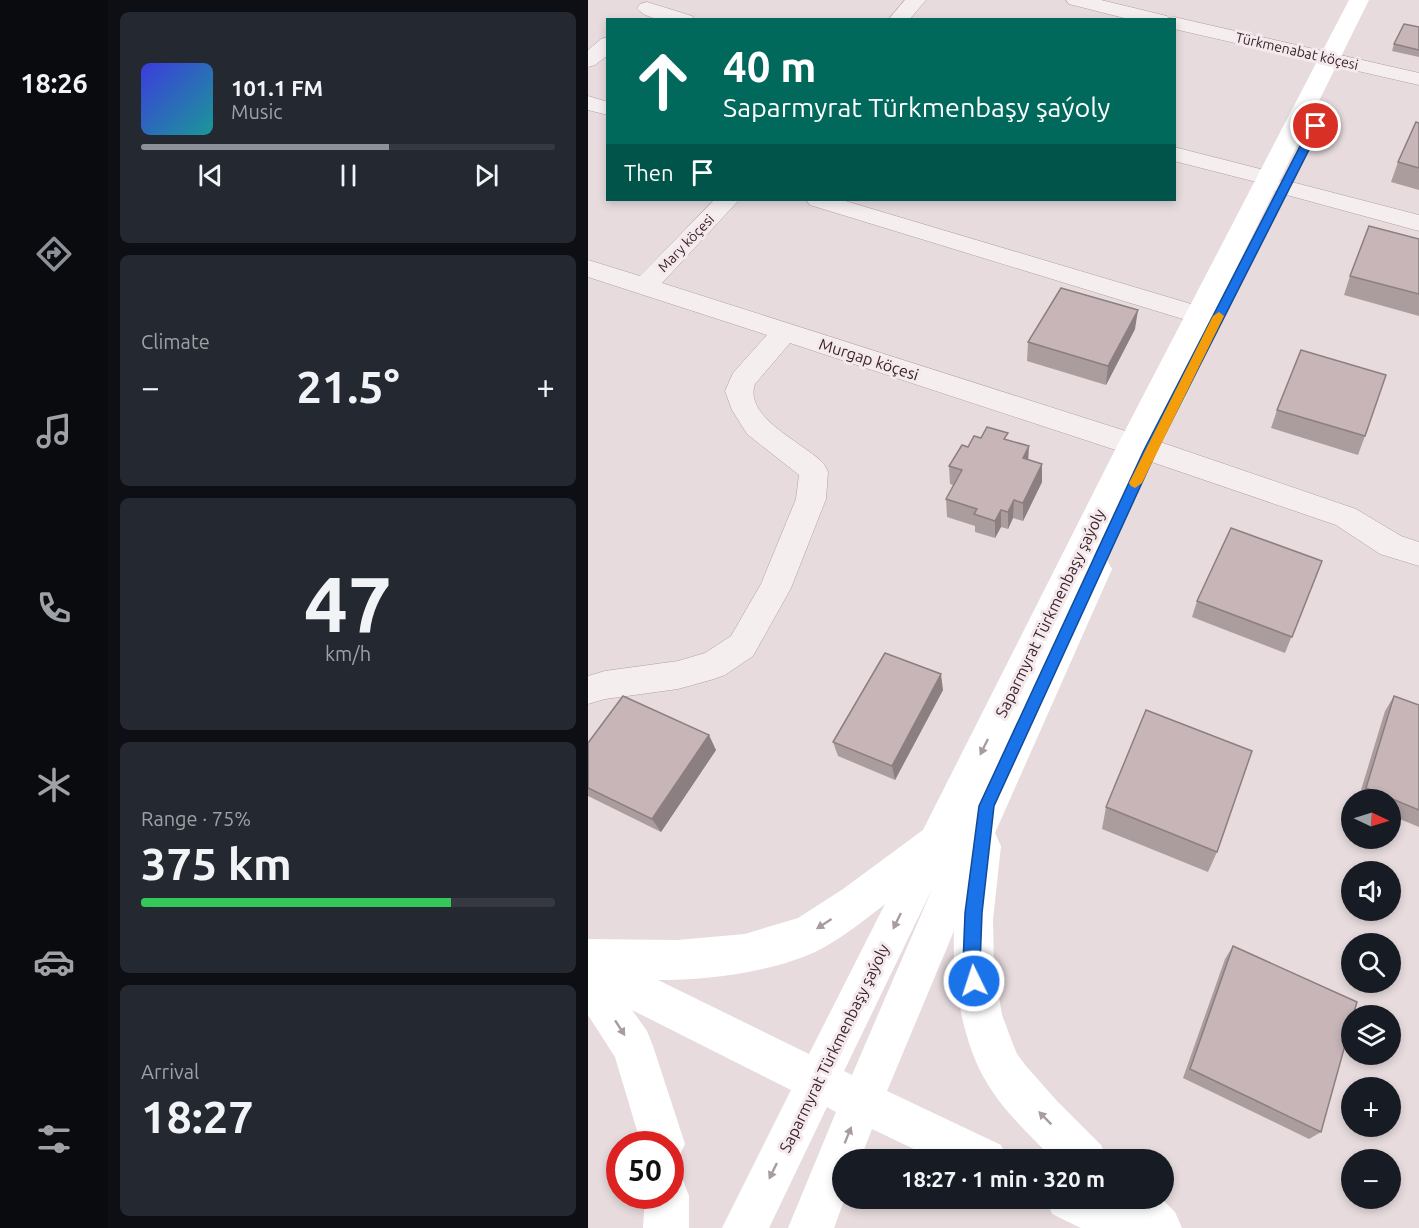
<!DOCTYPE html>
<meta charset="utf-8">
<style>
body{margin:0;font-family:Ubuntu,sans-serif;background:#242831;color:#f1f3f6;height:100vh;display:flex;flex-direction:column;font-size:22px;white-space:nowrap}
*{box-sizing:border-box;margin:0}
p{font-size:20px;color:#9ea1a6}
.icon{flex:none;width:33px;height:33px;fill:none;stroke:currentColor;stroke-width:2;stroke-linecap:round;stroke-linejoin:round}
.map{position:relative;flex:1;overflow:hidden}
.side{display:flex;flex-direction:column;gap:12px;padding:12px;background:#0d0f14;width:480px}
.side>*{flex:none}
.top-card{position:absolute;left:18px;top:18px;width:570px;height:183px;border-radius:0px;box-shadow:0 3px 9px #0003;background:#00695c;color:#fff;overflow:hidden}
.needle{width:39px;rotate:94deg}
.fabs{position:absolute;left:753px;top:789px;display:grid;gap:12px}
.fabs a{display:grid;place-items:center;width:60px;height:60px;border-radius:50%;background:#171b24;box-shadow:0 3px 9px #0003;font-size:30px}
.speed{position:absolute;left:18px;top:1131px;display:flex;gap:12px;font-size:30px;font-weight:700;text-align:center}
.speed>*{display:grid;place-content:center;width:78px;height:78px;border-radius:50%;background:#171b24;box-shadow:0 3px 9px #0003;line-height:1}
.speed .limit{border:9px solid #d22;background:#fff;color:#111}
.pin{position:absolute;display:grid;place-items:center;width:51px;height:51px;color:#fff;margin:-26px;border:3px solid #fff;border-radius:50%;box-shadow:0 2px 6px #0007}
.me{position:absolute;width:66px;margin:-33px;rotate:356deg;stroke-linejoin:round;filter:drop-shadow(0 0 4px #0008)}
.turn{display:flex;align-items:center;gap:21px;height:126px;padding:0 18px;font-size:27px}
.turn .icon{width:78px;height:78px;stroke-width:2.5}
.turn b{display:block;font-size:42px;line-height:51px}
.then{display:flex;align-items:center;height:57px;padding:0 18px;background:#0003;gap:12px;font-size:22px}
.big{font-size:45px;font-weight:700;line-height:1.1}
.side .tile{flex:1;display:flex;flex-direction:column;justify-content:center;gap:9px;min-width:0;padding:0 21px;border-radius:9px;background:#242831}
.side .dial{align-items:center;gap:0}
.dial b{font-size:78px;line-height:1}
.song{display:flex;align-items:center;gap:18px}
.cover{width:72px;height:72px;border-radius:9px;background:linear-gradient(135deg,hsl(240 70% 55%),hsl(180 70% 35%))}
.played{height:6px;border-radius:3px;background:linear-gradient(90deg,#8c9099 60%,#363941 60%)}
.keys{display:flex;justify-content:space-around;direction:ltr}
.heat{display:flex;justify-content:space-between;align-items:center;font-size:33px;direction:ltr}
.charge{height:9px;border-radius:4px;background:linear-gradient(90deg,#34c759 75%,#363941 0)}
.trip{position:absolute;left:244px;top:1149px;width:342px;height:60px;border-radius:30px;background:#171b24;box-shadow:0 3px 9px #0003;font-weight:700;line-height:60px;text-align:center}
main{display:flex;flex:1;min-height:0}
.dock{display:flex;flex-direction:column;width:108px;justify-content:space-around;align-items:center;background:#090b0e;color:#9ea1a6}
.dock .icon{width:42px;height:42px}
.dock .selected{color:#8c9099}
.dock b{font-size:27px;color:#f1f3f6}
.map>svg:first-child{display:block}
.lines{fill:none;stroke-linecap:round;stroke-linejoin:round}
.minor-casing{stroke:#b1a0a3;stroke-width:1}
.minor{fill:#f5eeef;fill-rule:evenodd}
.secondary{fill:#fff;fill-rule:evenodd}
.wall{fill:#ab9c9e}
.shaded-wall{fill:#8b7f81}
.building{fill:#c7b5b8;stroke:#8b7f81;stroke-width:1.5}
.oneway{fill:#a89c9f}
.route{fill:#1a73e8;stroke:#114b97;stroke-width:1.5}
.slow{fill:#f59e0b}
.labels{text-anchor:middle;stroke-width:6;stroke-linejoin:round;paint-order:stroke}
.far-street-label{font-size:14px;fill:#3d2429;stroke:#f4eaed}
.street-label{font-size:16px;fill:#3d2429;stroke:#f4eaed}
</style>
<main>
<nav class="dock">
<b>18:26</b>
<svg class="icon selected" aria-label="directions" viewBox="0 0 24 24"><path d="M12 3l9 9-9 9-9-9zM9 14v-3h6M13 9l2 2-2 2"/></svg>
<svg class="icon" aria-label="music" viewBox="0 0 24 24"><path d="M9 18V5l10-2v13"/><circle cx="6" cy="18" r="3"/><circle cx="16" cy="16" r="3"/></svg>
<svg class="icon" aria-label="phone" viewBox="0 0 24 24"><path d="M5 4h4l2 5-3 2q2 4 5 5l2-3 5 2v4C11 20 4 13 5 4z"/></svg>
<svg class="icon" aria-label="climate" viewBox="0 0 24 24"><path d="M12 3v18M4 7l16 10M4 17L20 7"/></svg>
<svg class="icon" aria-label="car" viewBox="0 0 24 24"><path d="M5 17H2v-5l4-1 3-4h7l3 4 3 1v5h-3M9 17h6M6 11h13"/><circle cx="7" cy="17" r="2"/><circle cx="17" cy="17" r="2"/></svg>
<svg class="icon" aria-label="filters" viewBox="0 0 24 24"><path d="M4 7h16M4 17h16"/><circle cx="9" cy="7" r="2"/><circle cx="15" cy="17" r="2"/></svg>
</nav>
<section class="side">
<div class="tile">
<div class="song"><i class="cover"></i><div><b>101.1 FM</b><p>Music</p></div></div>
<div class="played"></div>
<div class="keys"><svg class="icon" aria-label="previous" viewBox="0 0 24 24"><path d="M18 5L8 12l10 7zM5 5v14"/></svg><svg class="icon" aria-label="pause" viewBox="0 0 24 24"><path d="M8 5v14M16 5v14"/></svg><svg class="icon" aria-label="next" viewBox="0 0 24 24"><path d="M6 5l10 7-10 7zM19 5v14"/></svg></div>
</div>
<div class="tile"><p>Climate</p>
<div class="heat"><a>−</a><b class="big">21.5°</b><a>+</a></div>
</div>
<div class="tile dial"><b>47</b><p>km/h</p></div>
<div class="tile"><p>Range · 75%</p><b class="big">375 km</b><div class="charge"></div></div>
<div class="tile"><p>Arrival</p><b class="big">18:27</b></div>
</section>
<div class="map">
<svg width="831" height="1228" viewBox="0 0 831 1228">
<rect width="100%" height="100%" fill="#e7dbdd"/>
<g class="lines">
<g class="minor-casing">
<path id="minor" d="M 317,0 L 338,0 L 321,20 L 300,20 Z
M 478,0 L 513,0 L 579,16 L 581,18 L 586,17 L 831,73 L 831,85 L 586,29 L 586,20 L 544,20 L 481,4 Z
M 59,2 L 104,16 L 107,20 C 90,20 60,23 49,8 L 52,4 Z
M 20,37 L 20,55 L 7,65 L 0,67 L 0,50 L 13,39 Z
M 0,96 L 20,102 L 20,115 L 0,110 Z
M 586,147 L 688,173 L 692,178 L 689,181 L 696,180 L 831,215 L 831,231 L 688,192 L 684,187 L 687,184 L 680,185 L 586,161 Z
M 126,200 L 151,200 L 74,283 L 572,442 L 768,509 L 813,536 L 831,542 L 831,566 L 792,554 L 748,525 L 552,458 L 202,343 L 167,384 C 155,418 218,444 236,464 L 240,472 L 238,499 L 203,588 L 165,656 L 137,675 L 126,679 L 90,689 L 17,699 L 0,704 L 0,676 L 17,671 L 90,661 L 117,653 L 143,636 L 173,584 L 208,499 L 211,475 L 159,434 L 144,410 L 137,391 L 145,373 L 179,335 L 0,277 L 0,260 L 52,276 Z
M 218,200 L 254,200 L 620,309 L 624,315 L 620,321 L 611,324 L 222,205 Z"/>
</g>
<use href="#minor" class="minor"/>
<path class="secondary" d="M 761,0 L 781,0 L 505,557 L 519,560 L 524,569 L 407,833 L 413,846 L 405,920 L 406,967 L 414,1015 L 423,1039 L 429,1054 L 438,1066 L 469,1101 L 513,1145 L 520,1160 L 466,1160 C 443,1136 416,1112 399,1083 C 374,1043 364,977 366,931 L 299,1091 L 413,1145 L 420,1160 L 349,1160 L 284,1129 L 272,1160 L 255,1160 L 255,1198 L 257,1198 L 246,1228 L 200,1228 L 248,1112 L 239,1107 L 181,1228 L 134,1228 L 203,1090 L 44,1010 L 59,1031 L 65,1046 L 97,1144 L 90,1159 L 82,1163 L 82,1144 L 53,1144 L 27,1057 L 0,1015 L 0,939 L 89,940 L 157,934 L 210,918 L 255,889 L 335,830 L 529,446 ZM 345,887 L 264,1075 L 256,1071 ZM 297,904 L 221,1054 L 70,980 C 120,980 188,972 233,949 C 255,937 277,920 297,904 Z
M 82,1175 L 95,1180 L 101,1196 L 101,1228 L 55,1228 L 57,1196 L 82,1196 Z
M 458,1198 L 573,1198 L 587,1212 L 594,1228 L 493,1228 L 464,1214 Z"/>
</g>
<path class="wall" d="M 831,27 L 831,57 L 804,51 L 806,44 Z
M 831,123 L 831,190 L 803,182 L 810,162 Z
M 831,239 L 831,316 L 756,295 L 762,276 Z
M 547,329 L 518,385 L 439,361 L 440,342 Z
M 689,410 L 777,436 L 770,455 L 683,428 Z
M 393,438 L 419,440 L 440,460 L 454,482 L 435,521 L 425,518 L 420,529 L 413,527 L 407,538 L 387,532 L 387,526 L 359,517 L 358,499 L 365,485 L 362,484 L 361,466 L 380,447 Z
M 734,561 L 697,653 L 604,617 L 609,601 Z
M 355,690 L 307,780 L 250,756 L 245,742 Z
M 806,696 L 831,705 L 831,827 L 802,815 L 802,800 L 770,800 L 797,711 Z
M 0,743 L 128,750 L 73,832 L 0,796 Z
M 518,807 L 629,852 L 620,872 L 514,829 Z
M 645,946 L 733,1132 L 721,1139 L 595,1078 L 637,959 Z"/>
<path class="shaded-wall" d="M 550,310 L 547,329 L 518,385 L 520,366 Z
M 441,446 L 440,464 L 435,458 Z
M 454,464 L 454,482 L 435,521 L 435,503 Z
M 426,500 L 425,518 L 420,529 L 420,512 Z
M 413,510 L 413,527 L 407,538 L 407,521 Z
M 353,674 L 355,690 L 307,780 L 304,766 Z
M 121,735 L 128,750 L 73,832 L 64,819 Z"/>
<path class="building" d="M 816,24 L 831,27 L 831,50 L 806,44 Z
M 828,122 L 831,123 L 831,168 L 810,162 Z
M 781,226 L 831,239 L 831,294 L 762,276 Z
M 473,288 L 550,310 L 520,366 L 440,342 Z
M 713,350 L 798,375 L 777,436 L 689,410 Z
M 399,427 L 420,433 L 416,439 L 441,446 L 435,458 L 454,464 L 435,503 L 426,500 L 420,512 L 413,510 L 407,521 L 386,514 L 389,509 L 358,499 L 374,470 L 361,466 L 374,445 L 380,447 L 386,436 L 393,438 Z
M 643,528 L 734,561 L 704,637 L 609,601 Z
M 297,653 L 353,674 L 304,766 L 245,742 Z
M 35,696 L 121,735 L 64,819 L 0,788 L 0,743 Z
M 806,696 L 831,705 L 831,810 L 778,788 Z
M 558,710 L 664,751 L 629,852 L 518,807 Z
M 645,946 L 769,1002 L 765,1016 L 764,1016 L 764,1020 L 733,1132 L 602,1069 Z"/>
<defs><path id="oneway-solid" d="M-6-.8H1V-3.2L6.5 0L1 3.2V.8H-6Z" transform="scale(1.5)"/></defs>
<g class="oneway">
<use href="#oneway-solid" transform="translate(396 747) rotate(116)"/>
<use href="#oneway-solid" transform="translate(309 921) rotate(116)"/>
<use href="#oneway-solid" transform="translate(236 924) rotate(147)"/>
<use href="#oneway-solid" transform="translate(32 1028) rotate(57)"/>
<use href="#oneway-solid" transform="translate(457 1118) rotate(-135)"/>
<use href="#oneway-solid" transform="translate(260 1135) rotate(-68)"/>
<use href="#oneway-solid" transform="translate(185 1171) rotate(116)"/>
</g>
<path class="route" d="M 724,123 L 733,126 L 569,450 L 406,806 L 394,913 L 392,965 L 395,981 L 392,987 L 386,989 L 380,987 L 375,965 L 377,913 L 391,806 L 556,450 Z"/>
<path class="slow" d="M 631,312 L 636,316 L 554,483 L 547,488 L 543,486 L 541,483 L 625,316 Z"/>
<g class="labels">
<g class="far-street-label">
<text transform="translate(709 51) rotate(13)" y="5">Türkmenabat köçesi</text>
<text transform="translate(98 243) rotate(-46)" y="5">Mary köçesi</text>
</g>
<g class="street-label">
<text transform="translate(281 359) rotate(18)" y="6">Murgap köçesi</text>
<text transform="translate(462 613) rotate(-64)" y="6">Saparmyrat Türkmenbaşy şaýoly</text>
<text transform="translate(246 1048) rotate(-64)" y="6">Saparmyrat Türkmenbaşy şaýoly</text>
</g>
</g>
</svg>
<div class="fabs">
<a><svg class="needle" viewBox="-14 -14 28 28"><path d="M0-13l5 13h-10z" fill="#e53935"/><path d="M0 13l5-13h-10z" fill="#9ea1a6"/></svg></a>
<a><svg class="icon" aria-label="sound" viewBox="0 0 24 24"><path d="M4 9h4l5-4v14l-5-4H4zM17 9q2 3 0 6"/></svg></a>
<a><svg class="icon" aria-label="search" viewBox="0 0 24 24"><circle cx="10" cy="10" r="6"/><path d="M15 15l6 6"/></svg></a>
<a><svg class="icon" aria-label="layers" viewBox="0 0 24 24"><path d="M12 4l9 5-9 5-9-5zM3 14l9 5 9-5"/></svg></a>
<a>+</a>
<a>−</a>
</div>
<div class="speed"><div class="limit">50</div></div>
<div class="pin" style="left:728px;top:126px;background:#d93025"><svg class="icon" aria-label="arrive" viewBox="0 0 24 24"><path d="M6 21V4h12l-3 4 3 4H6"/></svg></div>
<svg class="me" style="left:386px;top:981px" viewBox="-20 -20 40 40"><circle r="17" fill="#1a73e8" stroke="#fff" stroke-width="3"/><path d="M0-11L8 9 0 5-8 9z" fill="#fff"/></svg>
<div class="trip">18:27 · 1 min · 320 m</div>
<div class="top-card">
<div class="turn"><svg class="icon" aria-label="ahead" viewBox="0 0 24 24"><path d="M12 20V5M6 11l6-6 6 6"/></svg><div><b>40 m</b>Saparmyrat Türkmenbaşy şaýoly</div></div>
<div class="then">Then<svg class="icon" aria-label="arrive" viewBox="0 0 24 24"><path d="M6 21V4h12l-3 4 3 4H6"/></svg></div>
</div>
</div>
</main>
